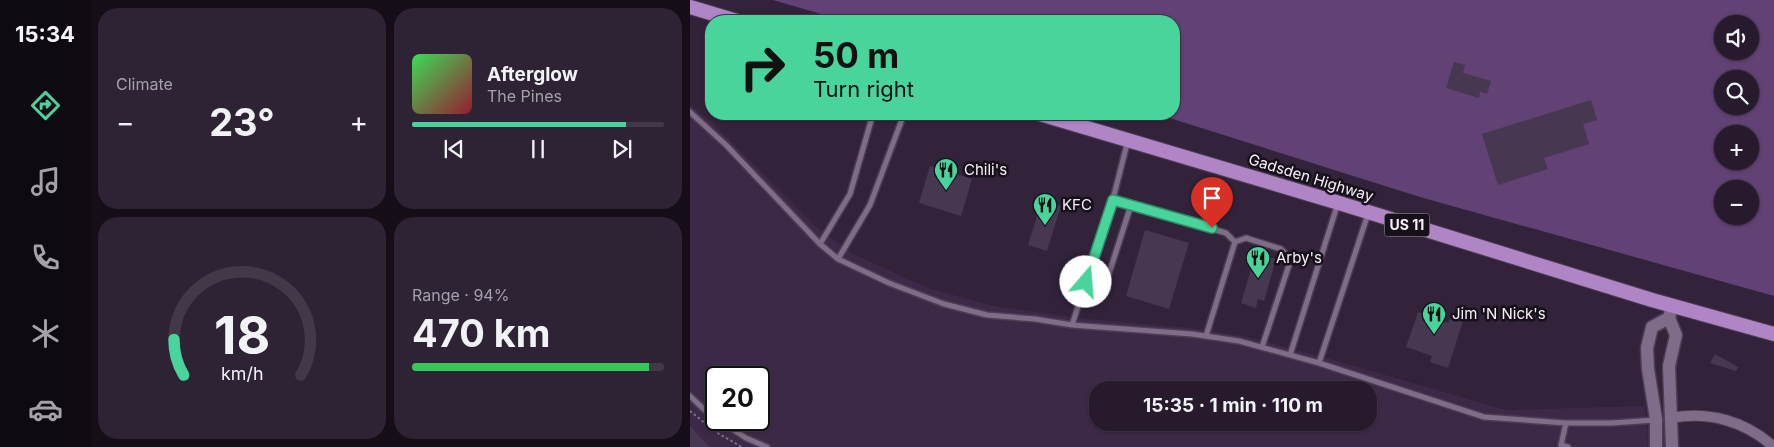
<!DOCTYPE html>
<meta charset="utf-8">
<style>
body{margin:0;font-family:Inter,sans-serif;background:#2e2334;color:#f1f3f6;height:100vh;display:flex;flex-direction:column;font-size:19px;white-space:nowrap}
*{box-sizing:border-box;margin:0}
p{font-size:16px;color:#a4a1a9}
.icon{flex:none;width:28px;height:28px;fill:none;stroke:currentColor;stroke-width:2;stroke-linecap:round;stroke-linejoin:round}
.map{position:relative;flex:1;overflow:hidden}
.panel{display:flex;flex-direction:column;gap:8px;padding:8px;background:#150e18;width:600px}
.panel>*{flex:none}
.banner{position:absolute;left:15px;top:15px;width:475px;height:105px;border-radius:20px;box-shadow:0 1px 4px #0004,0 0 0 1px #423848;background:#49d49c;color:#111;overflow:hidden}
.controls{position:absolute;left:1024px;top:15px;display:grid;gap:10px}
.controls a{display:grid;place-items:center;width:45px;height:45px;border-radius:50%;background:#261a2c;box-shadow:0 1px 4px #0004,0 0 0 1px #423848;font-size:25px}
.speed{position:absolute;left:15px;top:366px;display:flex;gap:10px;font-size:25px;font-weight:700;text-align:center}
.speed>*{display:grid;place-content:center;width:65px;height:65px;border-radius:50%;background:#261a2c;box-shadow:0 1px 4px #0004,0 0 0 1px #423848;line-height:1}
.speed .limit{border:2px solid #111;border-radius:8px;background:#fff;color:#111}
.pin{position:absolute;display:grid;place-items:center;width:42px;height:42px;color:#fff;margin:-51px -21px;border-radius:50% 50% 50% 0;rotate:-45deg;box-shadow:0 0 5px #0007}
.pin .icon{rotate:45deg}
.me{position:absolute;width:55px;margin:-28px;rotate:18deg;stroke-linejoin:round;filter:drop-shadow(0 0 4px #0008)}
.turn{display:flex;align-items:center;gap:18px;height:105px;padding:0 25px;font-size:22px}
.turn .icon{width:65px;height:65px;stroke-width:2.5}
.turn b{display:block;font-size:35px;line-height:42px}
.big{font-size:38px;font-weight:700;line-height:1.1}
.panel .widget{flex:1;display:flex;flex-direction:column;justify-content:center;gap:8px;min-width:0;padding:0 18px;border-radius:20px;background:#2e2334}
.panel .dial{align-items:center;gap:0}
.dial svg{height:130px;overflow:visible;fill:none;stroke:#423848;stroke-width:7;stroke-linecap:round;text-anchor:middle}
.dial text{fill:#f1f3f6;stroke:none}
.song{display:flex;align-items:center;gap:15px}
.cover{width:60px;height:60px;border-radius:8px;background:linear-gradient(135deg,hsl(130 70% 55%),hsl(350 70% 35%))}
.played{height:5px;border-radius:2px;background:linear-gradient(90deg,#49d49c 85%,#423848 85%)}
.keys{display:flex;justify-content:space-around;direction:ltr}
.heat{display:flex;justify-content:space-between;align-items:center;font-size:28px;direction:ltr}
.charge{height:8px;border-radius:4px;background:linear-gradient(90deg,#34c759 94%,#423848 0)}
.panel .tiles{flex:1;display:grid;gap:8px;grid-template-columns:repeat(2,1fr)}
.trip{position:absolute;left:399px;top:381px;width:288px;height:50px;border-radius:20px;background:#261a2c;box-shadow:0 1px 4px #0004,0 0 0 1px #423848;font-weight:700;line-height:50px;text-align:center}
main{display:flex;flex:1;min-height:0}
.tabs{display:flex;flex-direction:column;width:90px;justify-content:space-around;align-items:center;background:#0f0a12;color:#a4a1a9}
.tabs .icon{width:35px;height:35px}
.tabs .selected{color:#49d49c}
.tabs b{font-size:22px;color:#f1f3f6}
.map>svg:first-child{display:block}
.built{fill:#3c2947;fill-rule:evenodd}
.green{fill:#624175;fill-rule:evenodd}
.building{fill:#473750}
.lines{fill:none;stroke-linecap:round;stroke-linejoin:round}
.service-casing{stroke:#4b3e52;stroke-width:8}
.minor-casing{stroke:#4b3e52;stroke-width:12}
.tertiary-casing{stroke:#4b3e52;stroke-width:15}
.primary-casing{stroke:#4b3e52;stroke-width:16}
.path{stroke:#7e7285;stroke-width:2;stroke-dasharray:2.5 2.5;stroke-linecap:butt}
.service{stroke:#7e6c88;stroke-width:5}
.minor{stroke:#7e6c88;stroke-width:10}
.tertiary{stroke:#7e6c88;stroke-width:12}
.primary{stroke:#af85c6;stroke-width:14}
.route-casing{stroke:#2f8a65;stroke-width:12}
.route{stroke:#49d49c;stroke-width:9}
.labels{text-anchor:middle;stroke-width:5;stroke-linejoin:round;paint-order:stroke}
.shield{fill:#16101a;stroke:#b4adb9;stroke-width:1}
.shield-label{font-size:14px;font-weight:bold;fill:#f8f0fd}
.poi-label{font-size:15px;fill:#f8f0fd;stroke:#16101a;text-anchor:start}
.street-label{font-size:15px;fill:#f8f0fd;stroke:#16101a}
</style>
<main>
<nav class="tabs">
<b>15:34</b>
<svg class="icon selected" aria-label="directions" viewBox="0 0 24 24"><path d="M12 3l9 9-9 9-9-9zM9 14v-3h6M13 9l2 2-2 2"/></svg>
<svg class="icon" aria-label="music" viewBox="0 0 24 24"><path d="M9 18V5l10-2v13"/><circle cx="6" cy="18" r="3"/><circle cx="16" cy="16" r="3"/></svg>
<svg class="icon" aria-label="phone" viewBox="0 0 24 24"><path d="M5 4h4l2 5-3 2q2 4 5 5l2-3 5 2v4C11 20 4 13 5 4z"/></svg>
<svg class="icon" aria-label="climate" viewBox="0 0 24 24"><path d="M12 3v18M4 7l16 10M4 17L20 7"/></svg>
<svg class="icon" aria-label="car" viewBox="0 0 24 24"><path d="M5 17H2v-5l4-1 3-4h7l3 4 3 1v5h-3M9 17h6M6 11h13"/><circle cx="7" cy="17" r="2"/><circle cx="17" cy="17" r="2"/></svg>
</nav>
<section class="panel">
<div class="tiles">
<div class="widget"><p>Climate</p>
<div class="heat"><a>−</a><b class="big">23°</b><a>+</a></div>
</div>
<div class="widget">
<div class="song"><i class="cover"></i><div><b>Afterglow</b><p>The Pines</p></div></div>
<div class="played"></div>
<div class="keys"><svg class="icon" aria-label="previous" viewBox="0 0 24 24"><path d="M18 5L8 12l10 7zM5 5v14"/></svg><svg class="icon" aria-label="pause" viewBox="0 0 24 24"><path d="M8 5v14M16 5v14"/></svg><svg class="icon" aria-label="next" viewBox="0 0 24 24"><path d="M6 5l10 7-10 7zM19 5v14"/></svg></div>
</div>
<div class="widget dial"><svg viewBox="0 0 100 80">
<path d="M14 69A42 42 0 1 1 86 69"/>
<path d="M14 69A42 42 0 0 1 8 47" stroke="#49d49c"/>
<text x="50" y="56" font-size="32" font-weight="700">18</text>
<text x="50" y="72" font-size="11">km/h</text>
</svg></div>
<div class="widget"><p>Range · 94%</p><b class="big">470 km</b><div class="charge"></div></div>
</div>
</section>
<div class="map">
<svg width="1084" height="447" viewBox="0 0 1084 447">
<rect width="100%" height="100%" fill="#32233b"/>
<path class="built" d="M 0,105 L 23,123 L 125,226 L 163,254 L 238,288 L 303,306 L 397,319 L 500,328 L 558,337 L 640,359 L 816,410 L 955,406 L 958,439 L 957,447 L 0,447 ZM 26,378 L 69,378 L 69,420 L 26,420 ZM 408,390 L 678,390 L 678,422 L 408,422 Z"/>
<path class="green" d="M 83,0 L 1084,0 L 1084,296 L 730,197 L 467,114 L 484,114 L 484,21 L 155,21 ZM 1032,24 L 1060,24 L 1060,51 L 1032,51 ZM 1032,79 L 1060,79 L 1060,106 L 1032,106 ZM 1032,134 L 1060,134 L 1060,161 L 1032,161 ZM 1032,189 L 1060,189 L 1060,216 L 1032,216 Z"/>
<path class="building" d="M 764,62 L 775,65 L 773,73 L 801,81 L 797,94 L 790,92 L 789,98 L 756,88 Z
M 901,100 L 907,120 L 893,124 L 899,144 L 854,158 L 858,169 L 808,185 L 792,134 Z
M 240,166 L 282,179 L 271,216 L 229,203 Z
M 352,200 L 371,206 L 357,251 L 338,245 Z
M 455,230 L 499,243 L 479,309 L 436,296 Z
M 566,253 L 586,259 L 574,301 L 568,299 L 566,308 L 551,303 Z
M 728,312 L 758,323 L 761,316 L 773,321 L 758,368 L 740,362 L 742,356 L 716,347 Z
M 1025,354 L 1048,367 L 1046,371 L 1020,363 Z
M 0,426 L 20,447 L 0,447 Z"/>
<g class="lines">
<g class="service-casing">
<path id="service" d="M 0,112 L 36,145 L 130,244 L 148,259 L 199,283 L 254,304 L 297,315 L 345,319 L 382,325 L 502,334 L 549,341 L 629,363 L 794,417 L 876,423 L 922,423 L 965,420
M 441,205 L 536,233 L 545,242
M 130,244 L 160,194 L 183,114
M 148,259 L 180,205 L 214,114
M 391,298 C 404,298 409,298 415,286 L 441,205 L 423,199
M 382,325 L 423,199 L 438,140
M 516,336 L 545,242 L 556,238 L 591,249 L 597,255 L 599,265 L 572,347
M 600,355 L 648,203
M 629,363 L 678,214
M 0,396 L 19,414 L 26,419
M 28,420 L 56,438 L 77,447
M 876,423 L 871,445 L 878,447"/>
</g>
<g class="minor-casing">
<path id="minor" d="M 981,418 C 1019,411 1055,421 1084,447"/>
</g>
<g class="tertiary-casing">
<path id="tertiary" d="M 966,447 L 966,419 L 958,369 L 957,348 L 962,327 L 979,318
M 982,447 L 979,366 L 986,335 L 979,318 L 982,306"/>
</g>
<g class="primary-casing">
<path id="primary" d="M 0,7 L 47,21
M 350,114 L 649,203 L 962,300 L 1084,334"/>
</g>
<path class="path" d="M 0,411 L 26,432 L 52,447"/>
<use href="#service" class="service"/>
<use href="#minor" class="minor"/>
<use href="#tertiary" class="tertiary"/>
<use href="#primary" class="primary"/>
</g>
<g class="lines">
<g class="route-casing">
<path id="route" d="M 396,282 L 423,200 L 522,228"/>
</g>
<use href="#route" class="route"/>
</g>
<defs>
<g id="restaurant-pin" transform="scale(1.25)"><path d="M0 17L-7.5 6A9.5 9.5 0 1 1 7.5 6Z" fill="#49d49c" stroke="#16101a"/><path d="M-5-6h1v4h1v-4h1v4h1v-4h1v5L-1.5 .5V6h-2V.5L-5-1ZM5-6V6H3V1.5H1.5Q1.5-4 5-6Z" fill="#111"/></g>
</defs>
<g fill-rule="evenodd">
<use href="#restaurant-pin" x="256" y="170"/>
<use href="#restaurant-pin" x="355" y="205"/>
<use href="#restaurant-pin" x="568" y="258"/>
<use href="#restaurant-pin" x="744" y="314"/>
</g>
<g class="labels">
<rect class="shield" x="694.5" y="213.5" width="45" height="23" rx="4"/>
<g class="shield-label">
<text x="717" y="230">US 11</text>
</g>
<g class="poi-label">
<text x="274" y="175">Chili's</text>
<text x="372" y="210">KFC</text>
<text x="586" y="263">Arby's</text>
<text x="762" y="319">Jim 'N Nick's</text>
</g>
<g class="street-label">
<text transform="translate(621 178) rotate(17)" y="5">Gadsden Highway</text>
</g>
</g>
</svg>
<div class="controls">
<a><svg class="icon" aria-label="sound" viewBox="0 0 24 24"><path d="M4 9h4l5-4v14l-5-4H4zM17 9q2 3 0 6"/></svg></a>
<a><svg class="icon" aria-label="search" viewBox="0 0 24 24"><circle cx="10" cy="10" r="6"/><path d="M15 15l6 6"/></svg></a>
<a>+</a>
<a>−</a>
</div>
<div class="speed"><div class="limit">20</div></div>
<div class="pin" style="left:522px;top:228px;background:#d93025"><svg class="icon" aria-label="arrive" viewBox="0 0 24 24"><path d="M6 21V4h12l-3 4 3 4H6"/></svg></div>
<svg class="me" style="left:396px;top:282px" viewBox="-20 -20 40 40"><circle r="19" fill="#fff"/><path d="M0-13L10 11 0 6-10 11z" fill="#49d49c"/></svg>
<div class="trip">15:35 · 1 min · 110 m</div>
<div class="banner">
<div class="turn"><svg class="icon" aria-label="right" viewBox="0 0 24 24"><path d="M7 20v-9h11M14 6l5 5-5 5"/></svg><div><b>50 m</b>Turn right</div></div>
</div>
</div>
</main>
